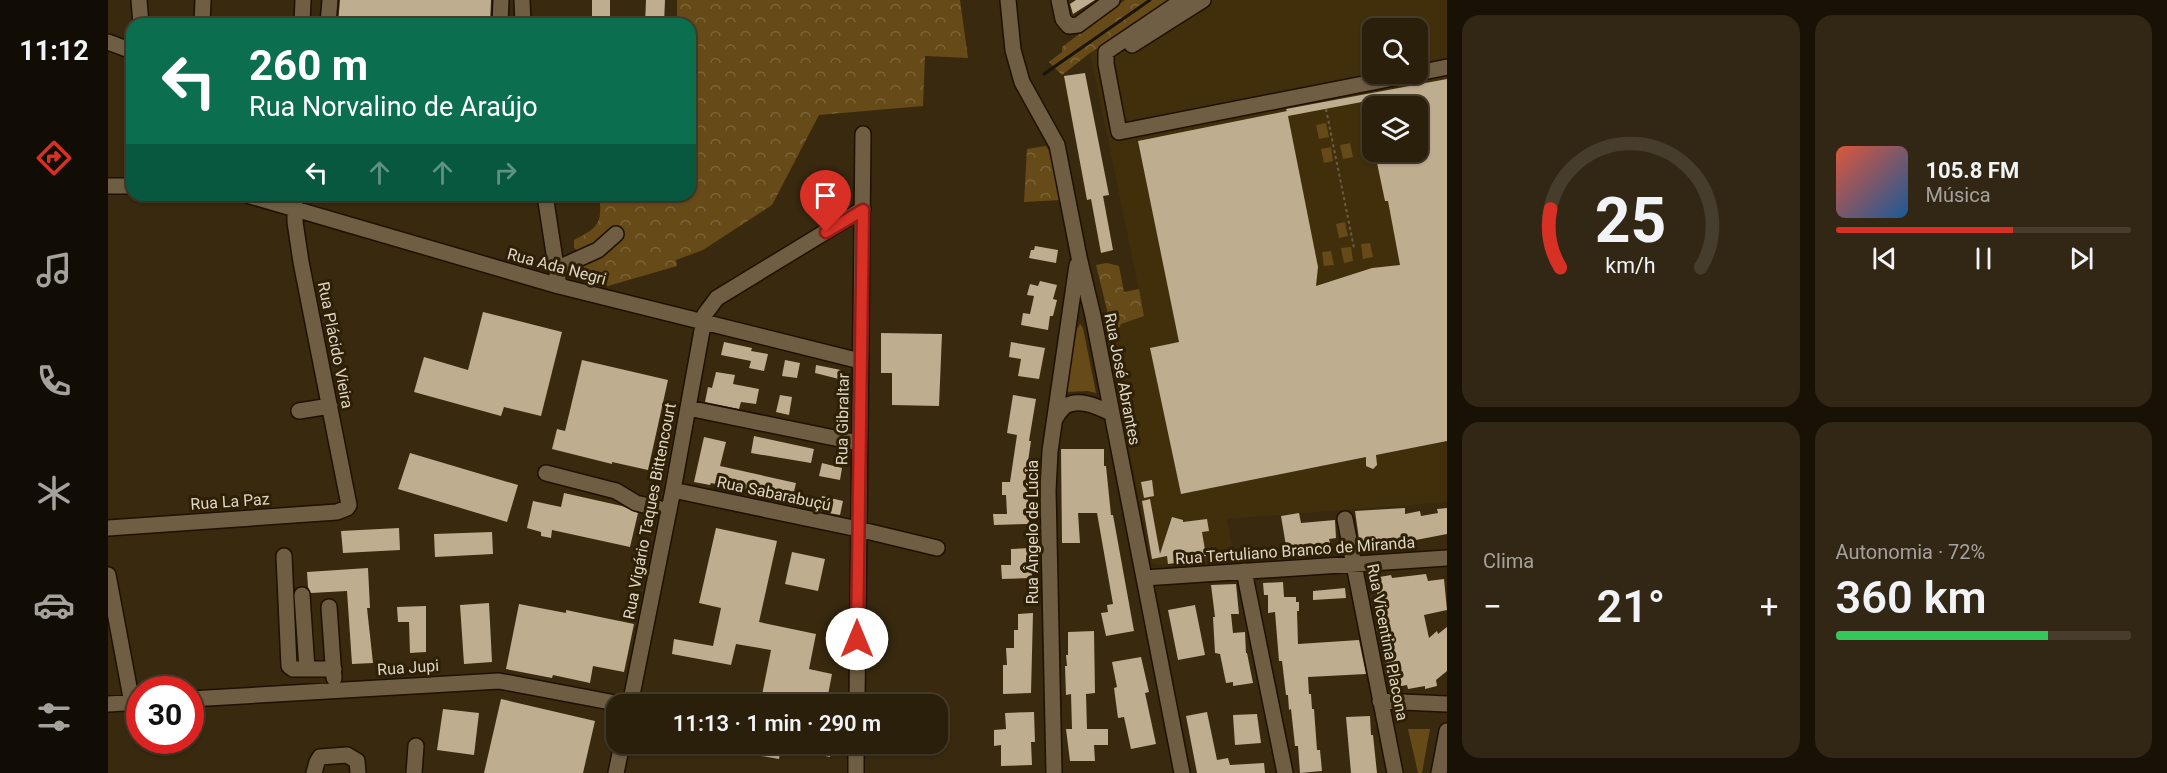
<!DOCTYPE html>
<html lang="pt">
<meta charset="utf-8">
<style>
body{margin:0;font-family:Roboto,sans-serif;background:#322714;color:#f1f3f6;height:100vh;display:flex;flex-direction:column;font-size:22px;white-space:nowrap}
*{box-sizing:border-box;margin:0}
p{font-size:20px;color:#a5a29d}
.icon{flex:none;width:33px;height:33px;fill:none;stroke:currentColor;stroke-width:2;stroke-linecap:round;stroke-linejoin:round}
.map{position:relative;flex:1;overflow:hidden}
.side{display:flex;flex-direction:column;gap:15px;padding:15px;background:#171106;width:720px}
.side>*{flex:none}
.guide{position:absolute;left:18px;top:18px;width:570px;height:183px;border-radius:18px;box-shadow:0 2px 4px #0004,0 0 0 2px #463d2c;background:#0b6e4f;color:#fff;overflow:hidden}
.controls{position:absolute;left:1254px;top:18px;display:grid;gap:12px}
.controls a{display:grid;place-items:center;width:66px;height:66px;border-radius:12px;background:#2a1f0b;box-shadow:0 2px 4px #0004,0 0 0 2px #463d2c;font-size:30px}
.speed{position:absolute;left:18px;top:676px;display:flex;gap:12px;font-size:30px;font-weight:700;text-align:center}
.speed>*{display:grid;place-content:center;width:78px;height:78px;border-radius:50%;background:#2a1f0b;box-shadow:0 2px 4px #0004,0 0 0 2px #463d2c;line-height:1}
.speed .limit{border:9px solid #d22;background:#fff;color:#111}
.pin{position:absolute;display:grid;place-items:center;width:51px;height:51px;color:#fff;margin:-62px -26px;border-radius:50% 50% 50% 0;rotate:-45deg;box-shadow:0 0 6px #0007}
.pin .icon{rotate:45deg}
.me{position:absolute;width:66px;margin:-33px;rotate:0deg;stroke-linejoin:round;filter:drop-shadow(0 0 4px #0008)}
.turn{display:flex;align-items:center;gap:21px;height:126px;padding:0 24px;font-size:27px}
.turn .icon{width:78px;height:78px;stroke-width:2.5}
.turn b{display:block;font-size:42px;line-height:51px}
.lanes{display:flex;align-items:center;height:57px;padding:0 24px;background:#0003;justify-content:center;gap:30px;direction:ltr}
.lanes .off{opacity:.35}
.big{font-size:45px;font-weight:600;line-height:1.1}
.side .widget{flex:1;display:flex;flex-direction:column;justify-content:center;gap:9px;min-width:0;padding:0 21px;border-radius:18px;background:#322714}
.side .dial{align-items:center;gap:0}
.dial svg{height:156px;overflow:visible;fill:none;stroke:#463d2c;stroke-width:7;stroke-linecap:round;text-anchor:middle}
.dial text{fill:#f1f3f6;stroke:none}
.song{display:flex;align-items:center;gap:18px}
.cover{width:72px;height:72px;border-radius:9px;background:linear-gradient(135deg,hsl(10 70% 55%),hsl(210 70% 35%))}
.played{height:6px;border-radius:3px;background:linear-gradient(90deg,#d93025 60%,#463d2c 60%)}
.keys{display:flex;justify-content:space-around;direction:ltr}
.heat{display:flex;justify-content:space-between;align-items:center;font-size:33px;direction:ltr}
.charge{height:9px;border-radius:4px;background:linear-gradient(90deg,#34c759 72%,#463d2c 0)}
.side .tiles{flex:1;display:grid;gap:15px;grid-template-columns:repeat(2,1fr)}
.trip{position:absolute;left:498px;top:694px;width:342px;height:60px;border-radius:18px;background:#2a1f0b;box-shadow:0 2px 4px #0004,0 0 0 2px #463d2c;font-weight:600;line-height:60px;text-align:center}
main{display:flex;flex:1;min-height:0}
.dock{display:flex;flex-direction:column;width:108px;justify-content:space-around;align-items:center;background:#110c04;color:#a5a29d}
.dock .icon{width:42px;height:42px}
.dock .current{color:#d93025}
.dock b{font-size:27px;color:#f1f3f6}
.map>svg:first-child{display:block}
.built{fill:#412f0c;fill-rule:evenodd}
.green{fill:#664b18}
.forest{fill:url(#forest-crowns)}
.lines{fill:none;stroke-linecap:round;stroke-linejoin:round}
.stream{stroke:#1a1307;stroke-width:3}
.building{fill:#bfad90;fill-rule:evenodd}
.minor-casing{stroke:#1f1100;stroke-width:18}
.path{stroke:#6a5d46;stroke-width:2;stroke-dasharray:3 3;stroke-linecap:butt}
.minor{stroke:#6f5e43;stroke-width:15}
.route-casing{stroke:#8d1f18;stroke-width:15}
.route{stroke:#d93025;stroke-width:10}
.labels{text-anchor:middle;stroke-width:6;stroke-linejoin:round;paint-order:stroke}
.street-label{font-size:16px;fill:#ded5c6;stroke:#2e2005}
</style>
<main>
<nav class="dock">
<b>11:12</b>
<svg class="icon current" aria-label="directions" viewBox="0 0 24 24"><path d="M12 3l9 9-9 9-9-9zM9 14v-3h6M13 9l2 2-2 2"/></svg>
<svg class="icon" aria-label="music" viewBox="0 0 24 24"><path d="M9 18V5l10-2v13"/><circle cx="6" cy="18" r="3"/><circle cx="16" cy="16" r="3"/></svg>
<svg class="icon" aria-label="phone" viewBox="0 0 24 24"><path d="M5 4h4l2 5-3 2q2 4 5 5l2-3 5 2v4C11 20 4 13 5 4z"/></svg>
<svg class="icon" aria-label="climate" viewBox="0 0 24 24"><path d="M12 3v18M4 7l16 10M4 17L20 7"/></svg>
<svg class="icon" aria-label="car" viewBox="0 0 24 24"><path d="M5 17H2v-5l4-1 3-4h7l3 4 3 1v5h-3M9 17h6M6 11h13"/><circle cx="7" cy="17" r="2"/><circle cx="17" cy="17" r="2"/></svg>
<svg class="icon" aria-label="filters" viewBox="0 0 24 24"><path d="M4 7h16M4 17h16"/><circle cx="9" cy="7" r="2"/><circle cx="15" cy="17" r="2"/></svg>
</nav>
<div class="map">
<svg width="1339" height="773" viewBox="0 0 1339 773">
<defs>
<pattern id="forest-crowns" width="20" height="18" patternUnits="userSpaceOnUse" patternTransform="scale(1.5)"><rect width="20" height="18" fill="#664b18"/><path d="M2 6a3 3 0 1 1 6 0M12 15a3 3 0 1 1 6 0" fill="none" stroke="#7b6438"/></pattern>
</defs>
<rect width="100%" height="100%" fill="#38290f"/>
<path class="built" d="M 1064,0 L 1339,0 L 1339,502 L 1119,519 L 1125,553 L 1122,560 L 1050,565 L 1044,563 L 1001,350 L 1013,324 L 1036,315 L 982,53 ZM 1264,28 L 1310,28 L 1310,74 L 1264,74 ZM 1264,106 L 1310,106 L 1310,152 L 1264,152 Z"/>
<path class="green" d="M 1218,123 L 1221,137 L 1211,139 L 1208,125 Z
M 1242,143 L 1245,157 L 1235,159 L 1232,145 Z
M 1223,147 L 1225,161 L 1216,163 L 1213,149 Z
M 1237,222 L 1240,236 L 1231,238 L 1228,224 Z
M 1262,243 L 1265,257 L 1255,259 L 1253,244 Z
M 1243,247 L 1245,261 L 1236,263 L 1233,248 Z
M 1223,251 L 1226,265 L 1216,266 L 1214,252 Z
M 972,324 L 975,328 L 988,393 L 980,391 L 958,392 L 967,332 Z
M 1300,729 L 1322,729 L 1314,773 L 1310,773 Z"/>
<path class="forest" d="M 569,0 L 852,0 L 860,58 L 817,56 L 815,106 L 711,115 L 664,205 L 595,250 L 568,260 L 569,266 L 500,286 L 494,284 L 493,289 L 477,285 L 469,268 L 476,260 L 472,252 L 466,248 L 466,240 C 490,228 495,223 491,195 L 582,195 L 582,24 L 569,24 Z
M 1017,0 L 1064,0 L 982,53 L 954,75 L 941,62 L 954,52 L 954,47 Z
M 938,146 L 946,159 L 953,200 L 916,202 L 919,149 Z
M 999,263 L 1011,266 L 1016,292 L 1031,289 L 1036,316 L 1013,324 L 1001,350 L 999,310 L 988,265 Z"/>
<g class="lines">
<path class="stream" d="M 936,74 L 1042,0"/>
</g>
<path class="building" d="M 232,0 L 383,0 L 382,24 L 230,24 Z
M 484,0 L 502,0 L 502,24 L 484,24 Z
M 538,0 L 557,0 L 556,24 L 537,24 Z
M 968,0 L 987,0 L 965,14 L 962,4 Z
M 977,73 L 1001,195 L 995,196 L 1005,250 L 993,253 L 983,199 L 979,200 L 956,76 Z
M 1339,79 L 1339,441 L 1268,455 L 1269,465 L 1265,469 L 1258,466 L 1258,457 L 1073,494 L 1042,348 L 1071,342 L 1030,141 L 1179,111 L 1178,109 ZM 1259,101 L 1260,106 L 1310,106 L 1310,152 L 1269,152 L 1270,158 L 1268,158 L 1277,201 L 1280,201 L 1292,265 L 1264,268 L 1208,286 L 1210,267 L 1180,116 Z
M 927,246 L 950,250 L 948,263 L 921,258 L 923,250 L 926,250 Z
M 932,281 L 949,285 L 945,299 L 949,300 L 945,316 L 942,316 L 940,330 L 913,325 L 915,313 L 922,314 L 926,296 L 919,295 L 922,284 L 930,286 Z
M 375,312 L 454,332 L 433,416 L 396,407 L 393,416 L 306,392 L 316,357 L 360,370 Z
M 773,333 L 834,334 L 831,406 L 784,405 L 784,373 L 773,373 Z
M 616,342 L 644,348 L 643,351 L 660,354 L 656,371 L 641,368 L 643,361 L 613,355 Z
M 903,342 L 937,348 L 931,379 L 910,376 L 913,359 L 901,357 Z
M 474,360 L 560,380 L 540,470 L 504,462 L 504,464 L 444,449 L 449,429 L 457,431 Z
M 677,360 L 692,363 L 689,378 L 674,376 Z
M 708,365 L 733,370 L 731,379 L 707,373 Z
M 608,372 L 627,375 L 625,384 L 651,389 L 648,404 L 633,402 L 631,409 L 597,402 L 600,387 L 604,388 Z
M 672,395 L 684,397 L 681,415 L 668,412 Z
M 905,395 L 928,399 L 921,441 L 923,441 L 917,482 L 919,482 L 921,524 L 886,525 L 885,514 L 899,514 L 898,495 L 894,495 L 894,482 L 902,482 L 909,435 L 899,433 Z
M 646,436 L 706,449 L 703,463 L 643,453 Z
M 596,437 L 618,442 L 612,466 L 688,483 L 684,500 L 603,483 L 602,485 L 586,482 Z
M 953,449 L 996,449 L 996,466 L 998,466 L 1003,515 L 1005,515 L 1026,631 L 998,636 L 993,613 L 1000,612 L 999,605 L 1005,604 L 989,513 L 970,513 L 972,543 L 954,543 Z
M 302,453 L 410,485 L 399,522 L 290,489 Z
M 714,463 L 734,468 L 732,480 L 711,476 Z
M 1044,480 L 1046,496 L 1036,498 L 1033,482 Z
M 456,493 L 514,506 L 530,513 L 522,547 L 444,530 L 443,538 L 433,536 L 433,532 L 419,528 L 425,501 L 453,507 Z
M 714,496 L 735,501 L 732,515 L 710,511 Z
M 1042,499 L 1052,554 L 1064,517 L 1075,520 L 1075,522 L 1099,519 L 1101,531 L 1094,532 L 1098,556 L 1081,559 L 1082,561 L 1060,564 L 1059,556 L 1044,559 L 1034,501 Z
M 1297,508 L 1297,514 L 1312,511 L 1313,516 L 1330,513 L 1329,509 L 1339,508 L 1339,534 L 1287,544 L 1287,542 L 1274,542 L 1252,546 L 1247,511 Z
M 1191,513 L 1193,523 L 1227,520 L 1228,538 L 1221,539 L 1222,543 L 1213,544 L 1213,546 L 1196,547 L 1198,556 L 1180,558 L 1173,516 Z
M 291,528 L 292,550 L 235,553 L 233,531 Z
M 608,528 L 669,541 L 651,622 L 708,634 L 701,669 L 724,674 L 718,705 L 652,705 L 663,650 L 628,644 L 623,665 L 564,654 L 566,639 L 605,646 L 613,608 L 591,603 Z
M 384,532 L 385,554 L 327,557 L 326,534 Z
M 923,548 L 924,578 L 894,579 L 893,565 L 903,565 L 903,549 Z
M 684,552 L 717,559 L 710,591 L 677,584 Z
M 260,568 L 262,608 L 259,608 L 265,663 L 244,664 L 239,591 L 203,593 L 200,587 L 199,572 Z
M 1318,574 L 1320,581 L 1336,579 L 1339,610 L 1316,615 L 1321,638 L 1329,631 L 1330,634 L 1339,627 L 1339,671 L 1328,680 L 1329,686 L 1317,689 L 1317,686 L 1300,689 L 1299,685 L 1283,688 L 1268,627 L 1276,626 L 1266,578 L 1283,575 L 1284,578 Z
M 1175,582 L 1176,597 L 1188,597 L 1188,602 L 1191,602 L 1191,611 L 1189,611 L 1190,644 L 1251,640 L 1258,674 L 1200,677 L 1201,694 L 1203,694 L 1204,709 L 1206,709 L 1209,750 L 1212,750 L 1214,771 L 1192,773 L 1190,746 L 1187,746 L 1183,709 L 1181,710 L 1180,695 L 1178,695 L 1174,661 L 1171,661 L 1167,612 L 1160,613 L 1160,595 L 1156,595 L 1155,583 Z
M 1128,584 L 1131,614 L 1123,614 L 1125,633 L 1137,632 L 1138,653 L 1139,653 L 1145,683 L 1125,686 L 1125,682 L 1118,683 L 1112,654 L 1107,653 L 1105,617 L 1107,617 L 1103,585 Z
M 1237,588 L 1238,598 L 1205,600 L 1205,591 Z
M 381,603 L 384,662 L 356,664 L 352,605 Z
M 411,604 L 458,613 L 458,610 L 526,624 L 516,672 L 485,666 L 482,683 L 445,675 L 444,678 L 398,669 Z
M 1087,605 L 1097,655 L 1070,660 L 1060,610 Z
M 318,606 L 318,652 L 302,653 L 301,622 L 290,622 L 289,607 Z
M 925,613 L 923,693 L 895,694 L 895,665 L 899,665 L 898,648 L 906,648 L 906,630 L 910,630 L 910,614 Z
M 986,631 L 987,693 L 978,694 L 979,729 L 1000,729 L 1000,745 L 986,745 L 987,761 L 962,761 L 958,729 L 964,729 L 963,694 L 958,695 L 957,666 L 959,666 L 958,655 L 960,655 L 960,632 Z
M 1033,657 L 1041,692 L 1037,693 L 1048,744 L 1023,749 L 1016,717 L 1010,718 L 1006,688 L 1009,687 L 1004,662 Z
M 393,699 L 487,721 L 475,773 L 376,773 Z
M 335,709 L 371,713 L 366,755 L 329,750 Z
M 926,712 L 927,742 L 923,742 L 924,765 L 893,766 L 893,745 L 886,746 L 886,730 L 898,729 L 897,713 Z
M 1099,712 L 1109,760 L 1120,758 L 1122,765 L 1156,763 L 1157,773 L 1089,773 L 1078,716 Z
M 1149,714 L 1153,743 L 1127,745 L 1125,715 Z
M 1262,716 L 1263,735 L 1265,735 L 1269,773 L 1243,773 L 1238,717 Z
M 613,744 L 674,744 L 671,759 L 613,749 Z
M 697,744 L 724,744 L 722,757 L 696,752 Z"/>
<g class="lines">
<g class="minor-casing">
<path id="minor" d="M 31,0 L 33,24
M 414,0 L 415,24
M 900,0 L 905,50 L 914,82 L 949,145 L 971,257 L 985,316 L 1074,773
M 951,0 L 955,19 L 961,26 L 970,25 L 1004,0
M 1075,0 L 998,52 L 998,64 L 1011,132 L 1306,74
M 94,24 L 95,0
M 194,24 L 195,0
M 220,24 L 222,0
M 392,24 L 393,0
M 0,42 L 24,51
M 1024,45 L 1095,0
M 1310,73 L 1339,67
M 0,186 L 24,186
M 139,195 L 451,286 L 752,361
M 437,195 L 451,286
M 448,269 L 490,250 L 508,234
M 580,408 L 751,443
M 191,411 L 222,406
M 947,419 C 949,415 953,410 956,407 C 970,397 990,407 1003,413
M 438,473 L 508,491 L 528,503 L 561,511
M 565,490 L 750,529 L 829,548
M 1237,519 L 1287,773
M 0,528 L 229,512 L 239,508 L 241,505 L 193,262 L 187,222 L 187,195
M 176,556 L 181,666 L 185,669 L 226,669
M 1136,571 L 1177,773
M 0,575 L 24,703
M 1036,578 L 1339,558
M 194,595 L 199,669
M 221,607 L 226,678
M 82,699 L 391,681 L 518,705
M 1272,701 L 1339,704
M 0,704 L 32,702
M 522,705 L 565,490 L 597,314 L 609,298 L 755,209
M 749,705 L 755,134
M 206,773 L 209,762 L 212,757 L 239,755 L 249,761 L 250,773
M 306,773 L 308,746
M 508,773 L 514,744
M 748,773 L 748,744
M 946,773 L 940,490 L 942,451 L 969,265
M 1331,773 L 1339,731"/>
</g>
<path class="path" d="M 1218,109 L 1246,248"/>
<use href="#minor" class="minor"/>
</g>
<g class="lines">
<g class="route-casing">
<path id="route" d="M 718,232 L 755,210 L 749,639"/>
</g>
<use href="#route" class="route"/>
</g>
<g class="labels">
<g class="street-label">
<text transform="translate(449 266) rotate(15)" y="6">Rua Ada Negri</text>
<text transform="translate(228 345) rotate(79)" y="6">Rua Plácido Vieira</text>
<text transform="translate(1015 379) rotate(79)" y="6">Rua José Abrantes</text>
<text transform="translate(734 419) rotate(-89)" y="6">Rua Gibraltar</text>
<text transform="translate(666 493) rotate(12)" y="6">Rua Sabarabuçú</text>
<text transform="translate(122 501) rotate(-4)" y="6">Rua La Paz</text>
<text transform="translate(541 511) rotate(-79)" y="6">Rua Vigário Taques Bittencourt</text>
<text transform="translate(924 532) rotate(-90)" y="6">Rua Ângelo de Lúcia</text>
<text transform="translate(1187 550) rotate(-4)" y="6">Rua Tertuliano Branco de Miranda</text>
<text transform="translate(1280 642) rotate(79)" y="6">Rua Vicentina Placona</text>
<text transform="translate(300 667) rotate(-4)" y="6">Rua Jupi</text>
</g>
</g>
</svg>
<div class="controls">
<a><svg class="icon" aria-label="search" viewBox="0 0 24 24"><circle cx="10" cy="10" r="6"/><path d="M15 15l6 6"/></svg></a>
<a><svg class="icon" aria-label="layers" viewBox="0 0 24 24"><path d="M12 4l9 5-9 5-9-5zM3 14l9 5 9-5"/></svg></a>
</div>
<div class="speed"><div class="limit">30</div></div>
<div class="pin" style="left:718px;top:232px;background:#d93025"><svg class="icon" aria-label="arrive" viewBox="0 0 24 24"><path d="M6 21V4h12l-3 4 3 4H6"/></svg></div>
<svg class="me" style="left:749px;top:639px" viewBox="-20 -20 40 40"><circle r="19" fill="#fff"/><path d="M0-13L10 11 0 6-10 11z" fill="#d93025"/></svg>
<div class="trip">11:13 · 1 min · 290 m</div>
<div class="guide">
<div class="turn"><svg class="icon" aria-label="left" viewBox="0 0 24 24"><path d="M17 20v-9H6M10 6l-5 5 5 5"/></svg><div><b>260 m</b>Rua Norvalino de Araújo</div></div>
<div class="lanes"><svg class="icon" aria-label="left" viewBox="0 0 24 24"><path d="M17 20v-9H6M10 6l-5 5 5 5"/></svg><svg class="icon off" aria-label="ahead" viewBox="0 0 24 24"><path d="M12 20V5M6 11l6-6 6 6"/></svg><svg class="icon off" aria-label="ahead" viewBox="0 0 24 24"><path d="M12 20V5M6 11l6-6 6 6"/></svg><svg class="icon off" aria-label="right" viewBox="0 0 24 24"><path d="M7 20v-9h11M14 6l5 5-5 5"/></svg></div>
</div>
</div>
<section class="side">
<div class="tiles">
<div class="widget dial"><svg viewBox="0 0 100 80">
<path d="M14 69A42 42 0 1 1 86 69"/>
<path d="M14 69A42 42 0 0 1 9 39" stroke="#d93025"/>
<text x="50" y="56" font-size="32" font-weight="700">25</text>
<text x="50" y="72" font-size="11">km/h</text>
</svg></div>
<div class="widget">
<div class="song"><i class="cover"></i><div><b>105.8 FM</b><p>Música</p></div></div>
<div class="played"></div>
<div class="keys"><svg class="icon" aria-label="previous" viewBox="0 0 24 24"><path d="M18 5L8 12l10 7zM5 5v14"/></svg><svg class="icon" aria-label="pause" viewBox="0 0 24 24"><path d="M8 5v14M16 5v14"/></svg><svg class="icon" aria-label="next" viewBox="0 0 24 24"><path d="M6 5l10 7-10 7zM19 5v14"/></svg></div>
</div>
<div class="widget"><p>Clima</p>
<div class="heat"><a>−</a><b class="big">21°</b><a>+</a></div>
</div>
<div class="widget"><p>Autonomia · 72%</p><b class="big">360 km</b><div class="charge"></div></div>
</div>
</section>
</main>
